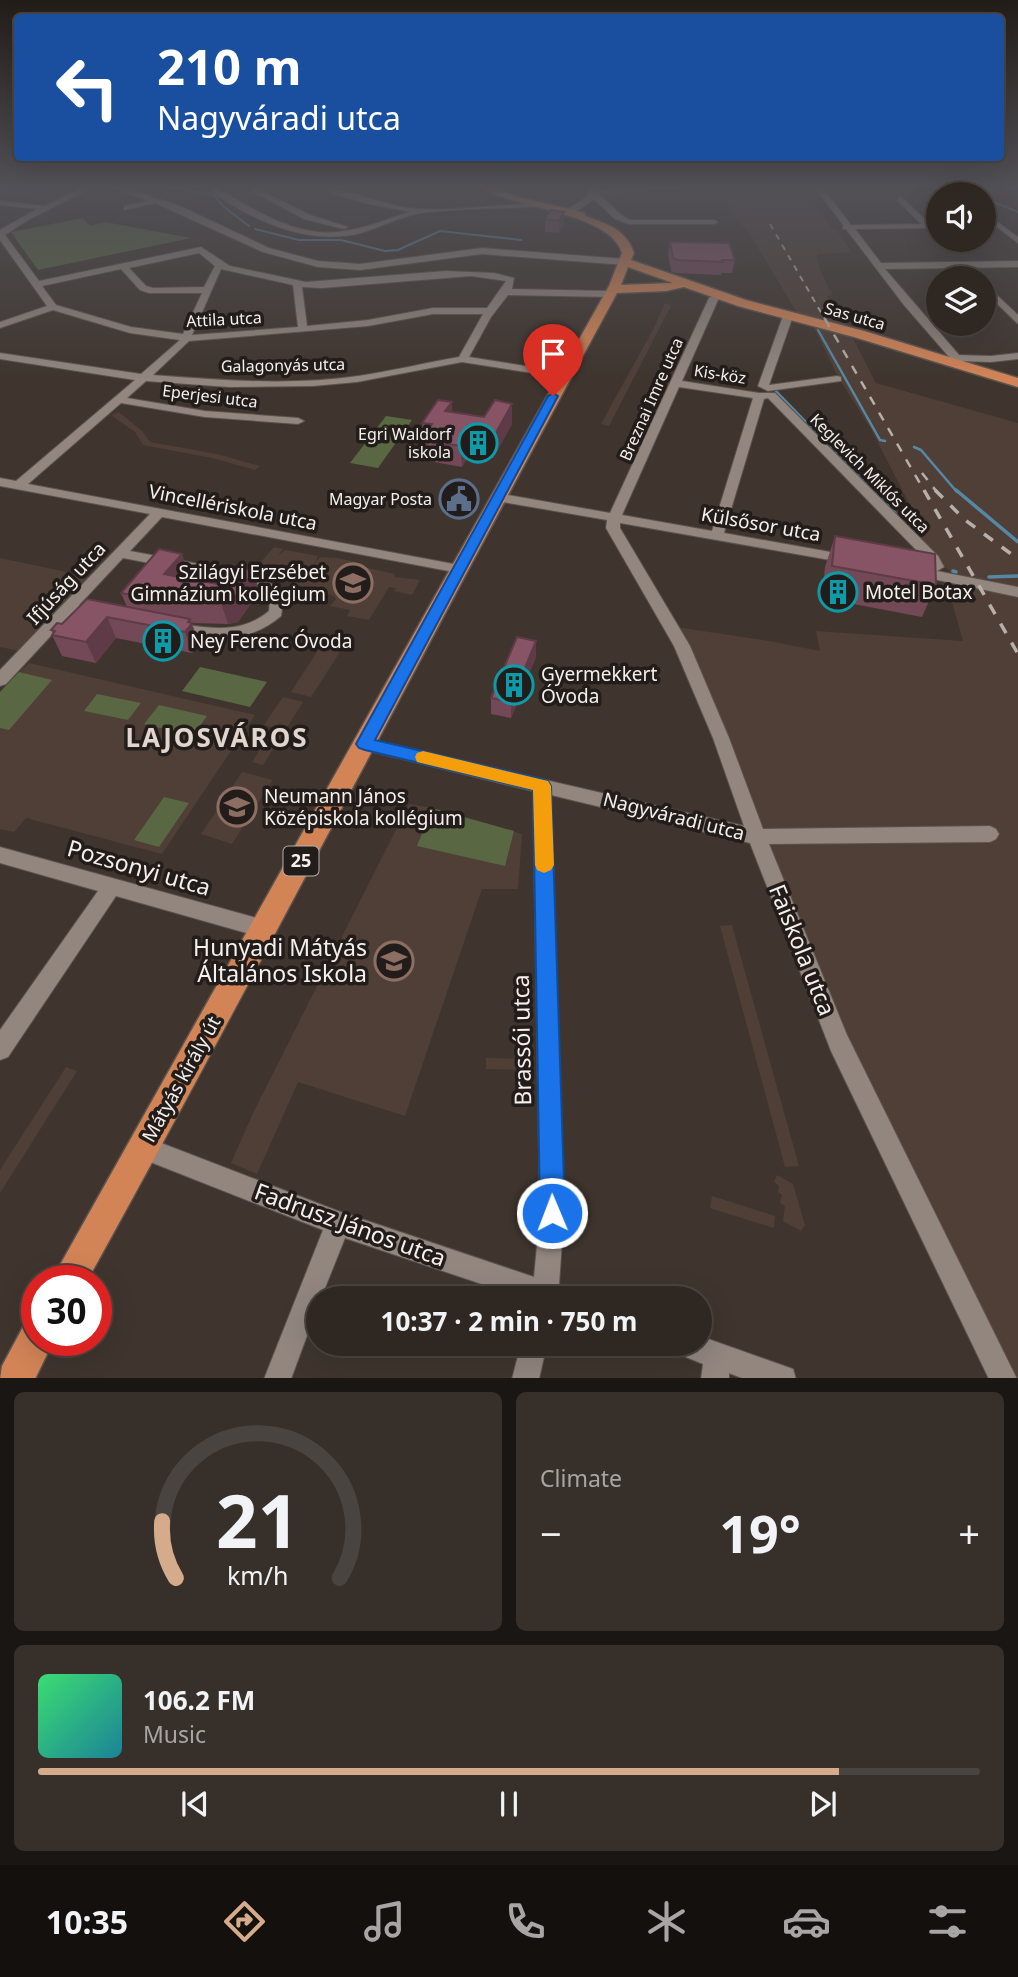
<!DOCTYPE html>
<meta charset="utf-8">
<style>
body{margin:0;font-family:"Noto Sans",sans-serif;background:#37302a;color:#f1f3f6;height:100vh;display:flex;flex-direction:column;font-size:26px;white-space:nowrap}
*{box-sizing:border-box;margin:0}
p{font-size:23px;color:#a7a6a5}
.icon{flex:none;width:38px;height:38px;fill:none;stroke:currentColor;stroke-width:2;stroke-linecap:round;stroke-linejoin:round}
.map{position:relative;height:1378px;overflow:hidden}
.drawer{display:flex;flex-direction:column;gap:14px;padding:14px;background:#1a1613;flex:1}
.drawer>*{flex:none}
.banner{position:absolute;left:14px;top:14px;width:990px;height:147px;border-radius:7px;box-shadow:0 7px 28px #0002,0 0 0 2px #4a4440;background:#1a4fa0;color:#fff;overflow:hidden}
.tools{position:absolute;left:926px;top:182px;display:grid;gap:14px}
.tools a{display:grid;place-items:center;width:70px;height:70px;border-radius:50%;background:#2f2822;box-shadow:0 7px 28px #0002,0 0 0 2px #4a4440;font-size:35px}
.speed{position:absolute;left:21px;top:1265px;display:flex;gap:14px;font-size:35px;font-weight:700;text-align:center}
.speed>*{display:grid;place-content:center;width:91px;height:91px;border-radius:50%;background:#2f2822;box-shadow:0 7px 28px #0002,0 0 0 2px #4a4440;line-height:1}
.speed .limit{border:10px solid #d22;background:#fff;color:#111}
.pin{position:absolute;display:grid;place-items:center;width:60px;height:60px;color:#fff;margin:-72px -30px;border-radius:50% 50% 50% 0;rotate:-45deg;box-shadow:0 0 7px #0007}
.pin .icon{rotate:45deg}
.me{position:absolute;width:77px;margin:-38px;rotate:359deg;stroke-linejoin:round;filter:drop-shadow(0 0 5px #0008)}
.turn{display:flex;align-items:center;gap:24px;height:147px;padding:0 28px;font-size:32px}
.turn .icon{width:91px;height:91px;stroke-width:2.5}
.turn b{display:block;font-size:49px;line-height:60px}
.big{font-size:52px;font-weight:700;line-height:1.1}
.drawer .card{flex:1;display:flex;flex-direction:column;justify-content:center;gap:10px;min-width:0;padding:0 24px;border-radius:10px;background:#37302a}
.drawer .dial{align-items:center;gap:0}
.dial svg{height:182px;overflow:visible;fill:none;stroke:#4a4440;stroke-width:7;stroke-linecap:round;text-anchor:middle}
.dial text{fill:#f1f3f6;stroke:none}
.song{display:flex;align-items:center;gap:21px}
.cover{width:84px;height:84px;border-radius:10px;background:linear-gradient(135deg,hsl(140 70% 55%),hsl(190 70% 35%))}
.played{height:7px;border-radius:4px;background:linear-gradient(90deg,#d6ab8b 85%,#4a4440 85%)}
.keys{display:flex;justify-content:space-around;direction:ltr}
.heat{display:flex;justify-content:space-between;align-items:center;font-size:38px;direction:ltr}
.drawer .tiles{flex:1;display:grid;gap:14px;grid-template-columns:1fr 1fr}
.card:last-child{grid-column:span 2}
.trip{position:absolute;left:306px;top:1286px;width:406px;height:70px;border-radius:35px;background:#2f2822;box-shadow:0 7px 28px #0002,0 0 0 2px #4a4440;font-weight:700;line-height:70px;text-align:center}
.dock{display:flex;height:112px;justify-content:space-around;align-items:center;background:#13100e;color:#a7a6a5}
.dock .icon{width:49px;height:49px}
.dock .active{color:#d6ab8b}
.dock b{font-size:32px;color:#f1f3f6}
.map>svg:first-child{display:block}
.built{fill:#4f3f37}
.green{fill:#596742}
.lines{fill:none;stroke-linecap:round;stroke-linejoin:round}
.stream-far2{stroke:#5688a5;stroke-width:2}
.stream-far1{stroke:#5688a5;stroke-width:2.5}
.stream{stroke:#5688a5;stroke-width:3.5}
.minor-casing{stroke:#5b534d;stroke-width:2}
.major-casing{stroke:#5b534d;stroke-width:3}
.minor{fill:#92867f;fill-rule:evenodd}
.major{fill:#d28456;fill-rule:evenodd}
.rail-far2{stroke:#b7afaa;stroke-width:2;stroke-dasharray:6 6;stroke-linecap:butt}
.rail-far1{stroke:#b7afaa;stroke-width:2.5;stroke-dasharray:9 9;stroke-linecap:butt}
.rail{stroke:#b7afaa;stroke-width:3.5;stroke-dasharray:11 11;stroke-linecap:butt}
.wall{fill:#734857}
.shaded-wall{fill:#5e3b47}
.building{fill:#865465;stroke:#5e3b47;stroke-width:2}
.route{fill:#1a73e8;stroke:#114b97;stroke-width:2}
.slow{fill:#f59e0b}
.labels{text-anchor:middle;stroke-width:7;stroke-linejoin:round;paint-order:stroke}
.far-street-label{font-size:16px;fill:#f6efeb;stroke:#221d1a}
.far-poi-label{font-size:16px;fill:#f6efeb;stroke:#221d1a;text-anchor:end}
.shield{fill:#221d1a;stroke:#b6b0ac;stroke-width:2}
.shield-label{font-size:18px;font-weight:bold;fill:#f6efeb}
.street-label{font-size:19px;fill:#f6efeb;stroke:#221d1a}
.poi-label{font-size:19px;fill:#f6efeb;stroke:#221d1a;text-anchor:start}
.near-street-label{font-size:23px;fill:#f6efeb;stroke:#221d1a}
.near-poi-label{font-size:23px;fill:#f6efeb;stroke:#221d1a;text-anchor:end}
.district-label{font-size:26px;font-weight:bold;letter-spacing:2px;fill:#e2d5cd;stroke:#221d1a}
</style>
<div class="map">
<svg width="1018" height="1379" viewBox="0 0 1018 1379">
<rect width="100%" height="100%" fill="#3f352e"/>
<path class="built" d="M 711,187 L 802,187 L 833,229 L 836,229 L 851,252 L 817,254 L 817,257 L 820,270 L 832,295 L 827,296 L 846,325 L 876,383 L 1018,423 L 1018,1378 L 1013,1378 L 846,1041 L 676,627 L 769,641 L 820,651 L 816,631 L 963,641 L 948,588 L 966,590 L 959,575 L 951,573 L 901,519 L 916,517 L 871,429 L 838,377 L 810,319 L 798,315 L 750,234 L 730,211 L 728,203 Z
M 667,303 L 671,306 L 609,426 L 601,424 L 656,324 L 664,304 Z
M 119,412 L 142,431 L 150,442 L 217,454 L 260,466 L 255,470 L 212,458 L 143,445 L 135,432 L 111,415 Z
M 274,547 L 283,549 L 278,556 L 285,550 L 318,556 L 315,563 L 320,557 L 337,558 L 356,562 L 355,565 L 395,574 L 394,577 L 420,580 L 412,595 L 394,591 L 396,588 L 389,587 L 369,620 L 347,616 L 350,610 L 330,606 L 336,599 L 334,596 L 253,571 Z
M 0,558 L 91,577 L 20,651 L 0,647 Z
M 327,636 L 347,641 L 311,697 L 291,692 Z
M 29,663 L 255,715 L 162,854 L 26,818 L 14,832 L 0,829 L 0,692 Z
M 283,697 L 303,702 L 263,765 L 252,762 L 274,728 L 264,725 Z
M 242,772 L 273,780 L 232,844 L 201,834 Z
M 409,804 L 432,808 L 522,834 L 518,889 L 482,889 L 405,1116 L 298,1082 L 257,1174 L 231,1163 L 254,1111 Z
M 732,925 L 799,1166 L 785,1167 L 720,926 Z
M 486,1058 L 530,1059 L 530,1070 L 486,1069 Z
M 66,1067 L 77,1071 L 0,1193 L 0,1170 Z
M 777,1175 L 793,1184 L 805,1225 L 801,1231 L 783,1221 L 785,1206 L 780,1203 L 782,1195 L 778,1192 L 779,1186 L 774,1182 Z
M 712,1196 L 775,1216 L 774,1228 L 710,1208 Z"/>
<path class="green" d="M 83,218 L 90,226 L 105,222 L 191,238 L 38,270 L 11,232 Z
M 386,416 L 412,420 L 378,468 L 350,463 Z
M 200,667 L 267,682 L 250,707 L 182,691 Z
M 19,672 L 52,680 L 9,730 L 0,728 L 0,692 Z
M 97,694 L 141,703 L 128,720 L 84,711 Z
M 159,705 L 207,716 L 193,736 L 144,724 Z
M 164,797 L 189,803 L 159,847 L 134,840 Z
M 432,808 L 514,831 L 505,866 L 417,846 Z"/>
<g class="lines">
<path class="stream-far2" d="M 165,187 L 213,194 L 224,207 L 249,226
M 964,187 L 975,194
M 984,198 L 1018,212
M 255,229 L 299,240 L 341,240 L 385,251 L 398,250 L 440,231 L 521,240"/>
<path class="stream-far1" d="M 818,330 L 880,440 L 885,441
M 774,389 L 874,492
M 914,447 L 921,450 L 957,492"/>
<path class="stream" d="M 873,490 L 875,493
M 956,490 L 1018,542
M 878,496 L 882,500
M 884,502 L 895,513
M 953,571 L 956,572
M 989,577 L 1018,576"/>
<g class="minor-casing">
<path id="minor" d="M 83,187 L 93,187 L 28,220 L 5,235 L 39,281 L 201,247 L 230,266 L 306,282 L 446,271 L 494,273 L 514,278 L 512,289 L 611,291 L 616,294 L 611,297 L 508,295 L 491,317 L 469,357 L 569,373 L 570,375 L 565,378 L 462,362 L 357,382 L 313,386 L 229,387 L 146,381 L 127,398 L 205,411 L 298,418 L 304,421 L 298,424 L 205,417 L 121,403 L 28,484 L 459,565 L 466,569 L 459,573 L 162,517 L 130,551 L 252,574 L 266,579 L 284,596 L 281,616 C 250,643 210,642 172,632 L 170,628 L 177,623 C 210,629 242,634 269,611 L 270,597 L 256,585 L 244,581 L 123,558 L 79,605 L 102,610 L 104,613 L 102,616 L 72,613 L 6,684 L 0,686 L 0,670 L 150,514 L 0,486 L 0,478 L 16,481 L 135,380 L 0,359 L 0,353 L 141,374 L 180,340 L 130,333 L 53,310 L 0,328 L 0,322 L 47,306 L 0,240 L 0,230 L 37,209 L 0,205 L 0,201 L 45,206 ZM 199,253 L 215,266 L 204,287 L 153,288 L 146,286 L 129,268 ZM 121,269 L 140,290 L 149,293 L 202,293 L 183,334 L 131,327 L 56,305 L 42,286 ZM 221,269 L 293,285 L 298,327 L 192,335 ZM 471,276 L 506,281 L 487,308 L 433,308 L 368,320 L 307,326 L 302,287 L 322,288 ZM 433,314 L 483,314 L 459,357 C 425,363 391,371 358,376 C 290,386 221,380 153,375 L 189,341 L 368,326 Z
M 113,187 L 124,187 L 182,207 L 269,248 L 318,261 L 360,264 L 482,248 L 625,259 L 629,262 L 625,265 L 482,254 L 360,270 L 318,267 L 263,252 L 155,203 L 124,210 L 124,206 L 148,201 Z
M 206,187 L 215,187 C 251,208 293,236 336,232 C 362,230 386,219 410,212 L 364,203 L 313,187 C 348,187 384,207 420,209 C 457,211 497,205 535,203 L 539,205 L 535,207 C 498,209 459,208 422,213 C 401,216 381,227 361,233 C 307,247 248,219 206,187 Z
M 244,187 L 254,187 L 310,215 L 348,227 L 344,229 L 304,219 Z
M 587,187 L 595,187 L 595,190 L 694,187 L 597,194 C 610,201 616,214 630,220 L 714,220 L 718,222 L 714,224 L 629,224 L 615,219 L 594,199 L 571,215 L 565,215 L 565,211 L 588,196 Z
M 815,187 L 822,187 L 851,225 L 921,224 L 897,200 L 900,196 L 930,224 L 938,224 L 938,228 L 855,229 L 881,263 L 1018,261 L 1018,267 L 885,269 L 959,355 L 991,356 L 1018,353 L 1018,359 L 991,362 L 958,361 L 954,365 L 946,365 L 945,363 L 950,358 L 904,305 L 846,229 L 843,229 L 843,225 Z
M 946,187 L 954,187 L 962,194 L 954,194 Z
M 985,187 L 993,187 L 994,191 L 987,193 Z
M 984,212 L 1018,237 L 1018,243 L 984,217 Z
M 984,283 L 1018,315 L 1018,324 L 984,291 Z
M 719,292 L 724,295 L 718,300 L 682,381 L 759,393 L 775,393 L 938,556 L 944,567 L 937,571 L 1018,587 L 1018,597 L 909,574 L 907,571 L 914,567 L 936,571 L 932,570 L 927,561 L 768,398 L 764,399 L 724,533 L 847,555 L 852,556 L 854,559 L 852,562 L 847,563 L 620,523 L 620,528 L 690,646 L 729,738 L 763,829 L 990,826 L 996,829 L 999,834 L 996,839 L 990,842 L 769,844 L 847,1035 L 1017,1379 L 989,1379 L 831,1051 L 750,843 L 551,795 L 564,1213 L 559,1285 L 568,1289 L 572,1298 L 523,1298 L 345,1238 L 321,1298 L 318,1298 L 318,1306 L 291,1379 L 264,1379 L 323,1230 L 135,1156 L 131,1148 L 135,1140 L 143,1136 L 338,1211 L 534,1277 L 540,1213 L 533,791 L 365,750 L 359,748 L 357,744 L 359,740 L 365,738 L 744,826 L 713,738 L 674,646 L 606,528 L 607,520 L 497,501 L 491,497 L 497,493 L 610,513 L 709,298 ZM 679,387 L 753,398 L 712,531 L 622,515 Z
M 788,313 L 793,316 L 769,385 L 837,376 L 841,377 L 841,381 L 768,391 L 758,386 L 783,316 Z
M 0,847 L 264,920 L 271,923 L 274,929 L 271,935 L 264,938 L 116,896 L 8,1057 L 0,1060 L 0,1030 L 98,891 L 0,863 Z
M 700,1336 L 793,1369 L 796,1379 L 744,1379 L 729,1373 L 729,1379 L 701,1379 L 703,1364 L 676,1353 L 672,1344 L 700,1344 Z
M 521,1344 L 547,1344 L 539,1379 L 512,1379 Z"/>
</g>
<g class="major-casing">
<path id="major" d="M 479,187 L 494,187 L 519,197 L 585,213 L 585,216 C 607,224 626,229 634,253 L 631,260 L 746,300 L 864,331 L 1018,378 L 1018,387 L 854,337 L 738,306 L 684,287 L 666,291 L 617,293 C 438,621 268,954 87,1281 L 51,1281 L 609,286 L 622,253 C 610,212 513,209 479,187 ZM 628,267 L 673,283 L 621,285 Z
M 37,1320 L 37,1340 L 54,1340 L 35,1379 L 0,1379 L 2,1366 L 24,1325 Z"/>
</g>
<use href="#minor" class="minor"/>
<use href="#major" class="major"/>
<path class="rail-far2" d="M 770,224 L 826,321"/>
<path class="rail-far1" d="M 825,319 L 925,492
M 922,473 L 937,492"/>
<path class="rail" d="M 924,490 L 1018,654
M 935,490 L 965,520 L 1018,559"/>
</g>
<path class="wall" d="M 564,212 L 564,224 L 559,233 L 545,232 L 545,219 Z
M 670,242 L 735,260 L 732,273 L 721,273 L 721,275 L 676,273 L 671,271 L 668,254 Z
M 452,412 L 512,424 L 493,458 L 470,454 L 462,467 L 423,460 L 421,440 L 423,438 L 422,423 Z
M 835,536 L 936,585 L 922,617 L 822,598 L 825,567 Z
M 254,571 L 259,592 L 238,622 L 228,624 L 192,623 L 199,644 L 192,653 L 116,638 L 96,663 L 62,656 L 52,635 L 53,634 L 51,630 L 62,624 L 127,607 L 121,593 L 189,574 L 186,578 L 217,584 Z
M 536,657 L 511,718 L 491,714 L 491,698 Z"/>
<path class="shaded-wall" d="M 564,212 L 564,224 L 559,233 L 559,221 Z
M 452,402 L 453,422 L 445,411 Z
M 512,404 L 512,424 L 493,458 L 493,438 Z
M 469,434 L 470,454 L 462,467 L 461,446 Z
M 182,554 L 189,574 L 172,595 L 164,574 Z
M 254,571 L 259,592 L 238,622 L 228,624 L 221,603 Z
M 107,617 L 116,638 L 96,663 L 86,642 Z
M 190,619 L 199,644 L 192,653 L 185,632 L 188,622 Z
M 536,641 L 536,657 L 511,718 L 511,702 Z"/>
<path class="building" d="M 551,210 L 564,212 L 559,221 L 545,219 Z
M 670,242 L 729,243 L 735,260 L 722,260 L 723,262 L 678,260 L 673,258 Z
M 438,400 L 452,402 L 445,411 L 484,417 L 495,400 L 512,404 L 493,438 L 469,434 L 461,446 L 421,440 L 432,424 L 422,423 Z
M 835,536 L 935,554 L 936,585 L 832,566 Z
M 159,549 L 182,554 L 164,574 L 217,584 L 232,565 L 254,571 L 232,601 L 221,603 L 170,602 L 121,593 Z
M 87,599 L 190,619 L 188,622 L 192,623 L 185,632 L 107,617 L 86,642 L 52,635 L 55,631 L 51,630 L 57,623 L 62,624 Z
M 517,637 L 536,641 L 511,702 L 491,698 Z"/>
<linearGradient id="sky" x2="0" y2="1"><stop stop-color="#231d19"/><stop offset="0.49" stop-color="#525157"/><stop offset="1" stop-color="#525157" stop-opacity="0"/></linearGradient>
<rect width="1018" height="380" fill="url(#sky)"/>
<path class="route" d="M 553,393 L 558,396 L 375,740 L 542,779 L 548,781 L 551,786 L 565,1213 L 561,1222 L 552,1226 L 544,1222 L 540,1213 L 533,790 L 365,750 L 359,748 L 356,744 L 548,396 Z"/>
<path class="slow" d="M 423,751 L 548,781 L 551,786 L 554,865 L 551,870 L 544,873 L 537,870 L 535,865 L 533,790 L 417,762 L 415,757 L 417,753 Z"/>
<defs>
<g id="building-ring" transform="scale(2.0125)"><circle r="9.5" fill="#221d1a" stroke="#0f9aa8" stroke-width="1.5"/><path d="M-4-6H4V6H1V3H-1V6H-4ZM-2.5-4.3h1.7v1.8h-1.7ZM.8-4.3h1.7v1.8H.8ZM-2.5-1h1.7V.8h-1.7ZM.8-1h1.7V.8H.8Z" fill="#0f9aa8"/></g>
<g id="civic-ring" transform="scale(2.0125)"><circle r="9.5" fill="#221d1a" stroke="#5c6f8a" stroke-width="1.5"/><path d="M-.6-6.5H3V-4.5H.6V-3L4-1V1h2V6H-6V1h2V-1L-.6-3ZM-1.2 2.5V6h2.4V2.5Z" fill="#5c6f8a"/></g>
<g id="school-ring" transform="scale(2.0125)"><circle r="9.5" fill="#221d1a" stroke="#8d6e63" stroke-width="1.5"/><path d="M0-5L7-2L0 1L-7-2ZM-4 1L0 2.5L4 1V4Q0 6-4 4Z" fill="#8d6e63"/></g>
</defs>
<g fill-rule="evenodd">
<use href="#building-ring" x="478" y="443"/>
<use href="#civic-ring" x="459" y="499"/>
<use href="#school-ring" x="353" y="583"/>
<use href="#building-ring" x="838" y="592"/>
<use href="#building-ring" x="163" y="641"/>
<use href="#building-ring" x="514" y="685"/>
<use href="#school-ring" x="237" y="807"/>
<use href="#school-ring" x="394" y="961"/>
</g>
<g class="labels">
<g class="far-street-label">
<text transform="translate(855 316) rotate(16)" y="6">Sas utca</text>
<text transform="translate(224 319) rotate(-3)" y="6">Attila utca</text>
<text transform="translate(283 365) rotate(-1)" y="6">Galagonyás utca</text>
<text transform="translate(720 374) rotate(9)" y="6">Kis-köz</text>
<text transform="translate(210 396) rotate(7)" y="6">Eperjesi utca</text>
<text transform="translate(651 399) rotate(-66)" y="6">Breznai Imre utca</text>
<text transform="translate(870 473) rotate(45)" y="6">Keglevich Miklós utca</text>
</g>
<g class="far-poi-label">
<text x="451" y="440">Egri Waldorf<tspan x="451" dy="18">iskola</tspan></text>
<text x="432" y="505">Magyar Posta</text>
</g>
<rect class="shield" x="283.5" y="846.5" width="35" height="29" rx="5"/>
<g class="shield-label">
<text x="301" y="867">25</text>
</g>
<g class="street-label">
<text transform="translate(233 507) rotate(11)" y="7">Vincellériskola utca</text>
<text transform="translate(761 524) rotate(10)" y="7">Külsősor utca</text>
<text transform="translate(66 583) rotate(-47)" y="7">Ifjúság utca</text>
<text transform="translate(674 816) rotate(14)" y="7">Nagyváradi utca</text>
<text transform="translate(181 1079) rotate(-61)" y="7">Mátyás király út</text>
</g>
<g class="poi-label">
<text x="326" y="579" text-anchor="end">Szilágyi Erzsébet<tspan x="326" dy="22">Gimnázium kollégium</tspan></text>
<text x="865" y="599">Motel Botax</text>
<text x="190" y="648">Ney Ferenc Óvoda</text>
<text x="541" y="681">Gyermekkert<tspan x="541" dy="22">Óvoda</tspan></text>
<text x="264" y="803">Neumann János<tspan x="264" dy="22">Középiskola kollégium</tspan></text>
</g>
<g class="near-street-label">
<text transform="translate(139 868) rotate(16)" y="8">Pozsonyi utca</text>
<text transform="translate(802 950) rotate(68)" y="8">Faiskola utca</text>
<text transform="translate(522 1040) rotate(-91)" y="8">Brassói utca</text>
<text transform="translate(350 1225) rotate(20)" y="8">Fadrusz János utca</text>
</g>
<g class="near-poi-label">
<text x="367" y="956">Hunyadi Mátyás<tspan x="367" dy="26">Általános Iskola</tspan></text>
</g>
<g class="district-label">
<text x="217" y="747">LAJOSVÁROS</text>
</g>
</g>
</svg>
<div class="tools">
<a><svg class="icon" aria-label="sound" viewBox="0 0 24 24"><path d="M4 9h4l5-4v14l-5-4H4zM17 9q2 3 0 6"/></svg></a>
<a><svg class="icon" aria-label="layers" viewBox="0 0 24 24"><path d="M12 4l9 5-9 5-9-5zM3 14l9 5 9-5"/></svg></a>
</div>
<div class="speed"><div class="limit">30</div></div>
<div class="pin" style="left:553px;top:396px;background:#d93025"><svg class="icon" aria-label="arrive" viewBox="0 0 24 24"><path d="M6 21V4h12l-3 4 3 4H6"/></svg></div>
<svg class="me" style="left:552px;top:1213px" viewBox="-20 -20 40 40"><circle r="17" fill="#1a73e8" stroke="#fff" stroke-width="3"/><path d="M0-11L8 9 0 5-8 9z" fill="#fff"/></svg>
<div class="trip">10:37 · 2 min · 750 m</div>
<div class="banner">
<div class="turn"><svg class="icon" aria-label="left" viewBox="0 0 24 24"><path d="M17 20v-9H6M10 6l-5 5 5 5"/></svg><div><b>210 m</b>Nagyváradi utca</div></div>
</div>
</div>
<section class="drawer">
<div class="tiles">
<div class="card dial"><svg viewBox="0 0 100 80">
<path d="M14 69A42 42 0 1 1 86 69"/>
<path d="M14 69A42 42 0 0 1 8 44" stroke="#d6ab8b"/>
<text x="50" y="56" font-size="32" font-weight="700">21</text>
<text x="50" y="72" font-size="11">km/h</text>
</svg></div>
<div class="card"><p>Climate</p>
<div class="heat"><a>−</a><b class="big">19°</b><a>+</a></div>
</div>
<div class="card">
<div class="song"><i class="cover"></i><div><b>106.2 FM</b><p>Music</p></div></div>
<div class="played"></div>
<div class="keys"><svg class="icon" aria-label="previous" viewBox="0 0 24 24"><path d="M18 5L8 12l10 7zM5 5v14"/></svg><svg class="icon" aria-label="pause" viewBox="0 0 24 24"><path d="M8 5v14M16 5v14"/></svg><svg class="icon" aria-label="next" viewBox="0 0 24 24"><path d="M6 5l10 7-10 7zM19 5v14"/></svg></div>
</div>
</div>
</section>
<nav class="dock">
<b>10:35</b>
<svg class="icon active" aria-label="directions" viewBox="0 0 24 24"><path d="M12 3l9 9-9 9-9-9zM9 14v-3h6M13 9l2 2-2 2"/></svg>
<svg class="icon" aria-label="music" viewBox="0 0 24 24"><path d="M9 18V5l10-2v13"/><circle cx="6" cy="18" r="3"/><circle cx="16" cy="16" r="3"/></svg>
<svg class="icon" aria-label="phone" viewBox="0 0 24 24"><path d="M5 4h4l2 5-3 2q2 4 5 5l2-3 5 2v4C11 20 4 13 5 4z"/></svg>
<svg class="icon" aria-label="climate" viewBox="0 0 24 24"><path d="M12 3v18M4 7l16 10M4 17L20 7"/></svg>
<svg class="icon" aria-label="car" viewBox="0 0 24 24"><path d="M5 17H2v-5l4-1 3-4h7l3 4 3 1v5h-3M9 17h6M6 11h13"/><circle cx="7" cy="17" r="2"/><circle cx="17" cy="17" r="2"/></svg>
<svg class="icon" aria-label="filters" viewBox="0 0 24 24"><path d="M4 7h16M4 17h16"/><circle cx="9" cy="7" r="2"/><circle cx="15" cy="17" r="2"/></svg>
</nav>
